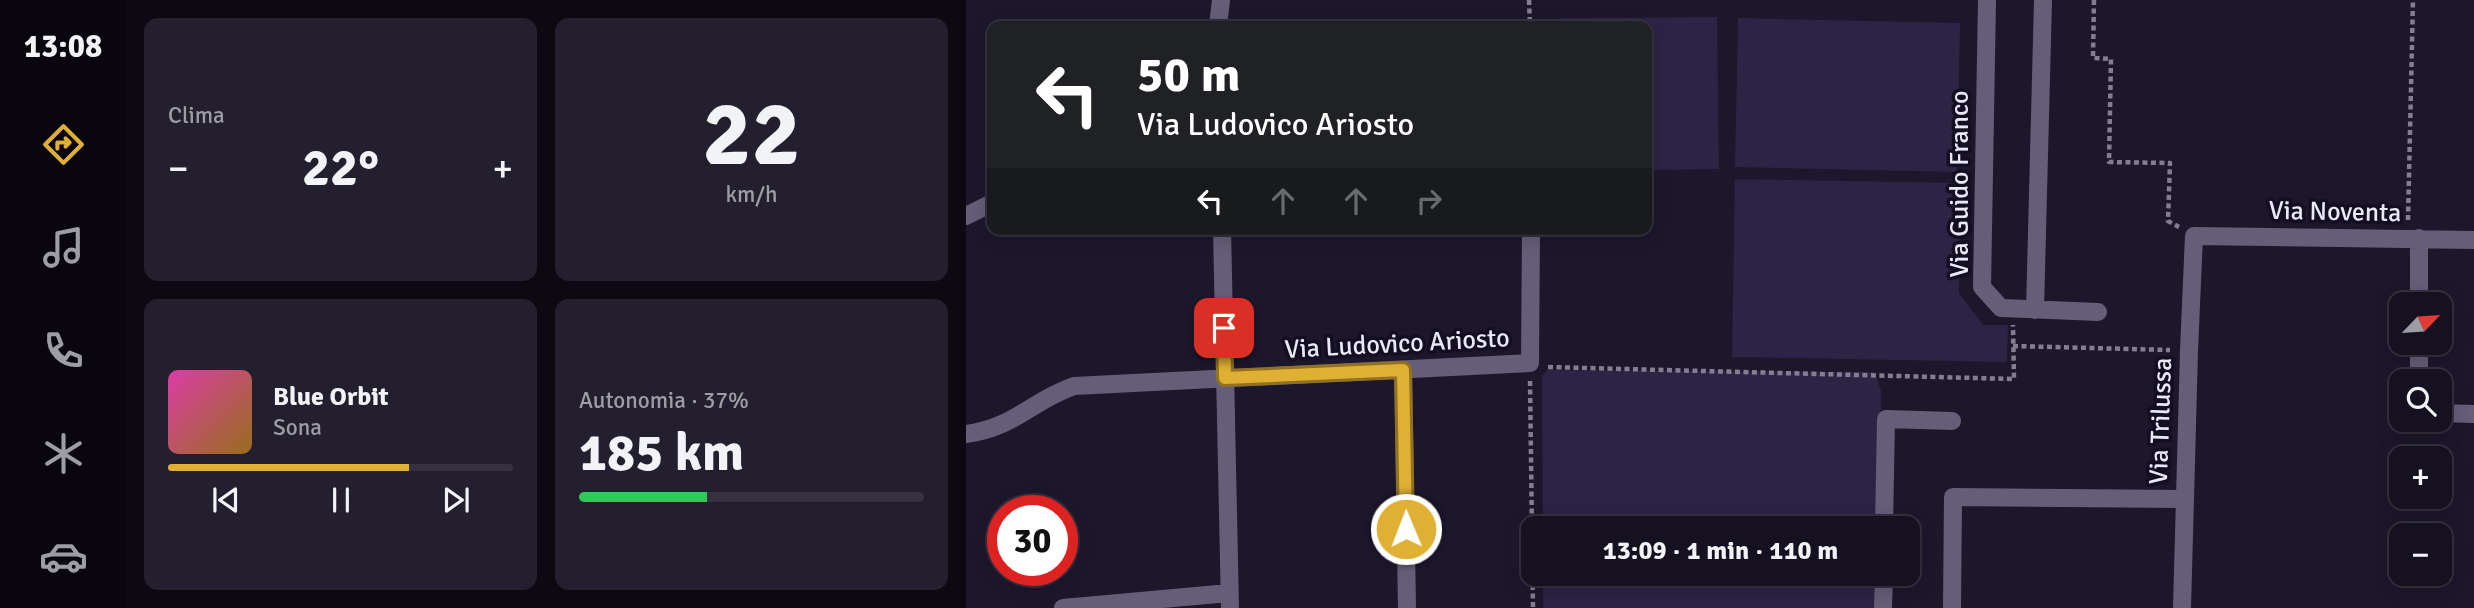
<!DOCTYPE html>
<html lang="it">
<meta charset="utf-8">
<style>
body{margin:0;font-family:Signika,sans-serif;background:#231f2e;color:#f1f3f6;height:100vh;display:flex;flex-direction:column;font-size:26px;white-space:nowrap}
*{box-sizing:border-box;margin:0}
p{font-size:23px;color:#9e9da5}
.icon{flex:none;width:38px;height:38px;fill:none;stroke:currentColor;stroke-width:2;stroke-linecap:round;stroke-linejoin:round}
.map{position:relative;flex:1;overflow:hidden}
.side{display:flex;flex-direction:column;gap:18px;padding:18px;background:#0c0912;width:840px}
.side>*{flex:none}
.top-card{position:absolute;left:21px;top:21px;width:665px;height:214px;border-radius:14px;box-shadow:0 4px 18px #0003,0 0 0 2px #35313f;background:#202124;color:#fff;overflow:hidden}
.needle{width:46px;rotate:65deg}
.tools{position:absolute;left:1423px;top:292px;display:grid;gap:14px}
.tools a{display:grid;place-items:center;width:63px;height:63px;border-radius:14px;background:#161121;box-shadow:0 4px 18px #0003,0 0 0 2px #35313f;font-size:35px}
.speed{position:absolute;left:21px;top:495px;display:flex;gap:14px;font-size:35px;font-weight:700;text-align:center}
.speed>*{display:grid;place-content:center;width:91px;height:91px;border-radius:50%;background:#161121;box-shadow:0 4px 18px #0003,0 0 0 2px #35313f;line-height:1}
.speed .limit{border:10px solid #d22;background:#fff;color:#111}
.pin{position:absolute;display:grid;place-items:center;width:60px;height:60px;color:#fff;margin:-30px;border-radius:14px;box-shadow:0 4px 10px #0006}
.me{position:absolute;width:77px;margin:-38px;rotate:359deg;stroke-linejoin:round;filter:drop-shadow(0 0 5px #0008)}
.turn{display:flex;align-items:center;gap:24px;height:147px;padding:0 35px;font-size:32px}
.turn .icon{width:91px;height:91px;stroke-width:2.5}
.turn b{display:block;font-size:49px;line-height:60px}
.lanes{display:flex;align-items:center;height:66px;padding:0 35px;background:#0003;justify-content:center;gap:35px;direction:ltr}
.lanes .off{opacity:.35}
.big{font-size:52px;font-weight:800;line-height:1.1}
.side .widget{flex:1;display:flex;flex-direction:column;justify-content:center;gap:10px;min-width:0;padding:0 24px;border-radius:14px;background:#231f2e}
.side .dial{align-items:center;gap:0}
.dial b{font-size:91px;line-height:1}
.song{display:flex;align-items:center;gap:21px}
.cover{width:84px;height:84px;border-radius:10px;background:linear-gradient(135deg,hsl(320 70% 55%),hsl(40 70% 35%))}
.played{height:7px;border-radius:4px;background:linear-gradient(90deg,#e0b034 70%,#35313f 70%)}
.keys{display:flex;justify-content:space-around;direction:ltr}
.heat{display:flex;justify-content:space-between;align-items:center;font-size:38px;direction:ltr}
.charge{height:10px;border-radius:5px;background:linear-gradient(90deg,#34c759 37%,#35313f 0)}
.side .tiles{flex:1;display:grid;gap:18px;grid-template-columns:repeat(2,1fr)}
.trip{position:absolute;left:555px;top:516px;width:399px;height:70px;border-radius:14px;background:#161121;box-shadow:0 4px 18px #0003,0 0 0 2px #35313f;font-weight:800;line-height:70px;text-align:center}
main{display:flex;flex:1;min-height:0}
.tab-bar{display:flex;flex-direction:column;width:126px;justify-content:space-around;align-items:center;background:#09070d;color:#9e9da5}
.tab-bar .icon{width:49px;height:49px}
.tab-bar .selected{color:#e0b034}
.tab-bar b{font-size:32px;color:#f1f3f6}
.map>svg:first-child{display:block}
.green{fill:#2d2345}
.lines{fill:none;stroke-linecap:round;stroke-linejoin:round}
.path{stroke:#837f90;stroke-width:4.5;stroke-dasharray:5 3.5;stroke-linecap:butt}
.minor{stroke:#655e79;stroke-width:18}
.route-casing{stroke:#927222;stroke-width:18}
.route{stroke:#e0b034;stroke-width:12}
.labels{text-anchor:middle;stroke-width:7;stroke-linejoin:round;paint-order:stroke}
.street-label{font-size:26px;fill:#ebe8f6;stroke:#140e22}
</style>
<main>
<nav class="tab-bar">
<b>13:08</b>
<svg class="icon selected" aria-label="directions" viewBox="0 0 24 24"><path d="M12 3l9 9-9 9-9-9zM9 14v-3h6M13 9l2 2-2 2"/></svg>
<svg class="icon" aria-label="music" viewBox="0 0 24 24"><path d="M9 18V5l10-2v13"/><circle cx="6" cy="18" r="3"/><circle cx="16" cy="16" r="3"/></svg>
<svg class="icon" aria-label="phone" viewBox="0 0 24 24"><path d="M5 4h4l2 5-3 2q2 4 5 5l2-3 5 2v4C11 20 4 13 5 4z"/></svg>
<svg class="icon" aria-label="climate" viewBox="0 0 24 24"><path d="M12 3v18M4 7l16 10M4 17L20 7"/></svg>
<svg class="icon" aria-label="car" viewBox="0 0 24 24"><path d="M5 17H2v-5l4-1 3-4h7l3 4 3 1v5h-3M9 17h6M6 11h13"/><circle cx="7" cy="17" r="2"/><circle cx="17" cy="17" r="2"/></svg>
</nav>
<section class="side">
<div class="tiles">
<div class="widget"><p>Clima</p>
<div class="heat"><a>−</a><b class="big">22°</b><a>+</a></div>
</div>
<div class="widget dial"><b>22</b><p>km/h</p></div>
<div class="widget">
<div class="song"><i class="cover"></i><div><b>Blue Orbit</b><p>Sona</p></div></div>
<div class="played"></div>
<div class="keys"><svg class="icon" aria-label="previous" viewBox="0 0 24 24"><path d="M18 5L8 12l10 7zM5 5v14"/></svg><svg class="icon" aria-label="pause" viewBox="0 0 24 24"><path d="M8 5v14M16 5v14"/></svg><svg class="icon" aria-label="next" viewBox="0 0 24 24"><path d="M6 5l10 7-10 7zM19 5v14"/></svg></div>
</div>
<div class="widget"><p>Autonomia · 37%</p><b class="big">185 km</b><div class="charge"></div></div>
</div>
</section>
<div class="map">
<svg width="1508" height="608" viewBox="0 0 1508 608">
<rect width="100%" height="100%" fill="#1d172c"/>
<path class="green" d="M 751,17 L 753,169 L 681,170 L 681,26 L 595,26 L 595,18 Z
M 772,18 L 994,23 L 991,172 L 769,167 Z
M 769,179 L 994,183 L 993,293 L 1017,325 L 1042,325 L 1041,362 L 766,357 Z
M 582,370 L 909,372 L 915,391 L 913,528 L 577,528 L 576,375 Z
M 577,574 L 912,574 L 911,608 L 577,608 Z"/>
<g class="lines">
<path class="path" d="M 563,0 L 564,26
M 1128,0 L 1127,58 L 1145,59 L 1143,162 L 1204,163 L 1202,221 L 1213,227
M 1442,220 L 1447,0
M 1047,346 L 1204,350
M 582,367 L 1048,379 L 1047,325
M 564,381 L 567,608"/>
<path class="minor" d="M 1021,0 L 1016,287 L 1035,308 L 1132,312
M 252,26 L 255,0
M 0,216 L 26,203
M 256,229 L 264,608
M 1453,238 L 1453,304
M 1069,310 L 1077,0
M 1453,343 L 1453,382
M 437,370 L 441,608
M 1474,413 L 1508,414
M 0,434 C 48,428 65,401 108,386 L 564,363 L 565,229
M 918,528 L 920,419 L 986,421
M 97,608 L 263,593
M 917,608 L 918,574
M 986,608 L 987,497 L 1218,499
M 1216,608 L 1223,351 L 1228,236 L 1508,240"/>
</g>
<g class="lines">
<g class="route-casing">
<path id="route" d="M 258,328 L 259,378 L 437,370 L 440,529"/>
</g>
<use href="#route" class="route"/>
</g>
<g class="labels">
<g class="street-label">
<text transform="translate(993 184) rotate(-90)" y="9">Via Guido Franco</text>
<text transform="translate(1369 211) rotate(1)" y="9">Via Noventa</text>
<text transform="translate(431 343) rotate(-3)" y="9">Via Ludovico Ariosto</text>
<text transform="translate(1194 421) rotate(-88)" y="9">Via Trilussa</text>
</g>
</g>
</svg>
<div class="tools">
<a><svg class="needle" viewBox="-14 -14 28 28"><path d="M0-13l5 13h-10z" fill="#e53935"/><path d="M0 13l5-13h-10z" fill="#9e9da5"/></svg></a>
<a><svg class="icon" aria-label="search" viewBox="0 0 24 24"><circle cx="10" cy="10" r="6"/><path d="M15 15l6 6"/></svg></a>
<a>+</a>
<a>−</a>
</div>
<div class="speed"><div class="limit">30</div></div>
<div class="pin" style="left:258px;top:328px;background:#d93025"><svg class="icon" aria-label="arrive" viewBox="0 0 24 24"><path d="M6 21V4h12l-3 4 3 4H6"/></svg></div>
<svg class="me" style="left:440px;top:529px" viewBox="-20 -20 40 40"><circle r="17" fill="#e0b034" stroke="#fff" stroke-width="3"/><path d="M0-11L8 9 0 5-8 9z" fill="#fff"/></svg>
<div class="trip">13:09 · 1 min · 110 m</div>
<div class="top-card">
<div class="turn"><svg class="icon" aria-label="left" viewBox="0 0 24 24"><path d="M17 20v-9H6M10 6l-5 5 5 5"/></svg><div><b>50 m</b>Via Ludovico Ariosto</div></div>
<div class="lanes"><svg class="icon" aria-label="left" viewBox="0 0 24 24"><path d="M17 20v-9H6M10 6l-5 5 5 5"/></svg><svg class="icon off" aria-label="ahead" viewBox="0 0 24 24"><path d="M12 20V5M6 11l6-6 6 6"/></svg><svg class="icon off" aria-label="ahead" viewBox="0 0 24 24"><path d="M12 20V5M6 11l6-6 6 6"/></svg><svg class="icon off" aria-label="right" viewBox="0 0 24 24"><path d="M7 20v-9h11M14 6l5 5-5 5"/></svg></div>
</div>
</div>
</main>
